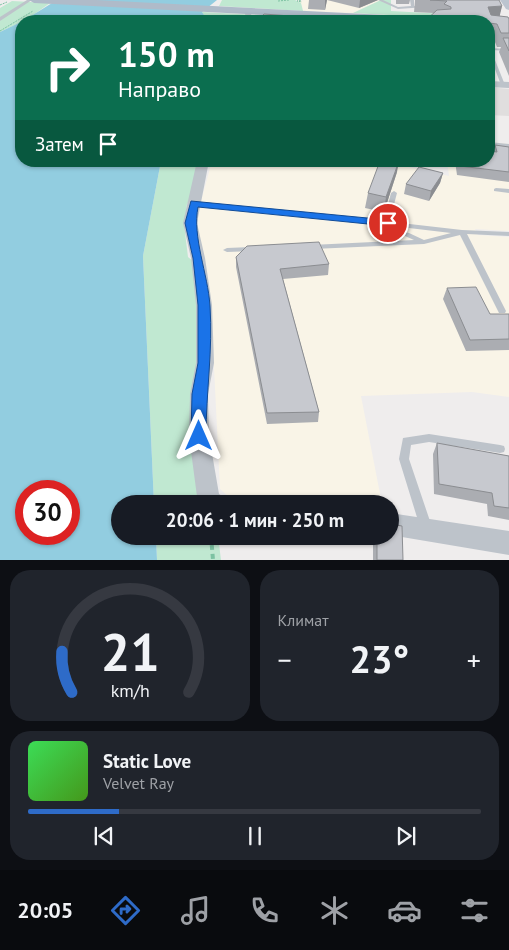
<!DOCTYPE html>
<html lang="ru">
<meta charset="utf-8">
<style>
body{margin:0;font-family:"PT Sans",sans-serif;background:#20242c;color:#f1f3f6;height:100vh;display:flex;flex-direction:column;font-size:19px;white-space:nowrap}
*{box-sizing:border-box;margin:0}
p{font-size:16px;color:#9ea1a6}
.icon{flex:none;width:28px;height:28px;fill:none;stroke:currentColor;stroke-width:2;stroke-linecap:round;stroke-linejoin:round}
.map{position:relative;height:560px;overflow:hidden}
.panel{display:flex;flex-direction:column;gap:10px;padding:10px;background:#0d0f14;flex:1}
.panel>*{flex:none}
.banner{position:absolute;left:15px;top:15px;width:480px;height:152px;border-radius:20px;box-shadow:0 1px 4px #0004;background:#0b6e4f;color:#fff;overflow:hidden}
.speed{position:absolute;left:15px;top:480px;display:flex;gap:10px;font-size:25px;font-weight:700;text-align:center}
.speed>*{display:grid;place-content:center;width:65px;height:65px;border-radius:50%;background:#171b24;box-shadow:0 1px 4px #0004;line-height:1}
.speed .limit{border:8px solid #d22;background:#fff;color:#111}
.pin{position:absolute;display:grid;place-items:center;width:42px;height:42px;color:#fff;margin:-21px;border:2px solid #fff;border-radius:50%;box-shadow:0 1px 5px #0007}
.me{position:absolute;width:55px;margin:-28px;rotate:0deg;stroke-linejoin:round;filter:drop-shadow(0 0 4px #0008)}
.turn{display:flex;align-items:center;gap:18px;height:105px;padding:0 20px;font-size:22px}
.turn .icon{width:65px;height:65px;stroke-width:2.5}
.turn b{display:block;font-size:35px;line-height:42px}
.then{display:flex;align-items:center;height:48px;padding:0 20px;background:#0003;gap:10px;font-size:19px}
.big{font-size:38px;font-weight:600;line-height:1.1}
.panel .card{flex:1;display:flex;flex-direction:column;justify-content:center;gap:8px;min-width:0;padding:0 18px;border-radius:20px;background:#20242c}
.panel .dial{align-items:center;gap:0}
.dial svg{height:130px;overflow:visible;fill:none;stroke:#363941;stroke-width:7;stroke-linecap:round;text-anchor:middle}
.dial text{fill:#f1f3f6;stroke:none}
.song{display:flex;align-items:center;gap:15px}
.cover{width:60px;height:60px;border-radius:8px;background:linear-gradient(135deg,hsl(130 70% 55%),hsl(100 70% 35%))}
.played{height:5px;border-radius:2px;background:linear-gradient(90deg,#2e6bc8 20%,#363941 20%)}
.keys{display:flex;justify-content:space-around;direction:ltr}
.heat{display:flex;justify-content:space-between;align-items:center;font-size:28px;direction:ltr}
.panel .tiles{flex:1;display:grid;gap:10px;grid-template-columns:1fr 1fr}
.card:last-child{grid-column:span 2}
.trip{position:absolute;left:111px;top:495px;width:288px;height:50px;border-radius:25px;background:#171b24;box-shadow:0 1px 4px #0004;font-weight:600;line-height:50px;text-align:center}
.menu{display:flex;height:80px;justify-content:space-around;align-items:center;background:#090b0e;color:#9ea1a6}
.menu .icon{width:35px;height:35px}
.menu .selected{color:#2e6bc8}
.menu b{font-size:22px;color:#f1f3f6}
.map>svg:first-child{display:block}
.commercial{fill:#f9f4e7}
.education{fill:#e0dede}
.green{fill:#c0e8d1}
.water{fill:#92cde0;fill-rule:evenodd}
.lines{fill:none;stroke-linecap:round;stroke-linejoin:round}
.path-far1{stroke:#7cc2a2;stroke-width:1;stroke-dasharray:2 1;stroke-linecap:butt}
.path{stroke:#7cc2a2;stroke-width:4;stroke-dasharray:5 4;stroke-linecap:butt}
.service{fill:#bdc3ca;fill-rule:evenodd}
.pedestrian{fill:#bdc3ca;fill-rule:evenodd}
.minor{fill:#bdc3ca;fill-rule:evenodd}
.secondary{fill:#bcc4cf;fill-rule:evenodd}
.primary{fill:#afbbc9;fill-rule:evenodd}
.wall{fill:#abadb2}
.shaded-wall{fill:#8b8d91}
.building{fill:#c7c9cf;stroke:#8b8d91}
.route{fill:#1a73e8;stroke:#114b97}
</style>
<div class="map">
<svg width="509" height="560" viewBox="0 0 509 560">
<rect width="100%" height="100%" fill="#efeded"/>
<path class="commercial" d="M 305,0 L 381,0 L 353,13 L 303,11 L 301,4 L 298,1 Z
M 489,142 L 509,144 L 509,231 L 475,229 L 478,235 L 509,237 L 509,397 L 472,392 L 361,396 L 382,504 L 292,504 L 229,497 L 220,489 L 212,327 L 195,223 L 212,161 L 381,161 L 449,176 L 447,161 L 489,161 Z"/>
<path class="education" d="M 489,87 L 509,89 L 509,116 L 489,115 Z"/>
<path class="green" d="M 222,0 L 295,0 L 301,3 L 303,11 L 219,6 Z
M 381,0 L 391,0 L 391,11 L 499,17 L 501,21 L 353,13 Z
M 12,1 L 50,3 L 26,20 L 0,32 L 0,8 Z
M 202,12 L 310,18 L 309,21 L 208,21 Z
M 161,161 L 200,161 L 192,199 L 187,204 L 184,224 L 188,257 L 194,262 L 198,304 L 201,504 L 154,504 L 143,256 Z
M 156,536 L 218,536 L 221,560 L 157,560 Z"/>
<path class="water" d="M 57,0 L 217,0 L 202,12 L 208,21 L 23,21 Z
M 21,22 L 21,161 L 161,161 L 143,256 L 154,504 L 120,504 L 120,536 L 156,536 L 157,560 L 0,560 L 0,32 ZM 69,491 L 69,534 L 26,534 L 26,491 Z"/>
<g class="lines">
<path class="path-far1" d="M 301,0 L 297,1 L 302,2
M 278,1 L 289,0
M 0,5 L 7,2
M 0,31 L 33,11"/>
<path class="path" d="M 211,536 L 213,560"/>
<path class="service" d="M 378,0 L 383,0 L 398,7 L 411,6 L 410,0 L 414,0 L 414,6 L 426,7 L 398,9 Z
M 489,48 L 509,49 L 509,51 L 491,50 L 505,85 L 505,86 L 501,85 L 489,53 Z
M 489,142 L 509,144 L 509,148 L 489,146 Z
M 496,188 L 509,189 L 509,193 L 494,191 L 494,189 Z
M 394,191 L 397,193 L 392,212 L 392,222 L 462,230 L 509,232 L 509,236 L 467,234 L 506,311 L 505,313 L 499,313 L 460,235 L 424,244 L 313,249 L 311,249 L 310,247 L 311,245 L 414,240 L 405,236 L 386,231 L 385,226 L 194,205 L 191,203 L 194,201 L 385,222 L 386,212 L 391,193 ZM 392,226 L 451,233 L 424,240 L 409,233 L 391,229 Z
M 251,247 L 253,247 L 255,249 L 253,251 L 227,252 L 223,250 L 227,248 Z
M 429,434 L 500,445 L 504,446 L 505,449 L 504,452 L 500,453 L 429,442 L 411,445 L 409,459 L 432,527 L 430,531 L 426,533 L 422,531 L 420,527 L 399,459 L 403,438 Z"/>
<path class="pedestrian" d="M 27,0 L 32,0 L 0,21 L 0,17 Z"/>
<path class="minor" d="M 249,8 L 252,10 L 250,21 L 244,21 L 246,10 Z
M 489,81 L 509,82 L 509,88 L 489,87 Z
M 197,161 L 209,161 L 197,223 L 205,258 L 212,305 L 214,363 L 208,394 L 209,436 L 219,494 L 224,497 L 227,504 L 198,504 L 189,436 L 190,394 L 196,363 L 196,305 L 191,258 L 183,223 Z
M 390,513 L 509,531 L 509,555 L 390,535 Z"/>
<path class="secondary" d="M 500,0 L 509,0 L 509,10 L 506,9 Z"/>
<path class="primary" d="M 29,0 L 96,0 L 441,18 L 447,21 L 379,21 L 34,3 Z"/>
</g>
<path class="wall" d="M 309,0 L 378,0 L 359,8 L 327,0 L 325,10 L 308,9 Z
M 396,0 L 410,0 L 409,4 L 396,4 Z
M 415,0 L 471,0 L 502,6 L 499,16 L 509,19 L 509,76 L 499,52 L 501,47 L 497,47 L 493,37 L 489,37 L 489,21 L 434,13 L 414,12 L 415,1 Z
M 495,145 L 509,147 L 509,182 L 457,175 L 455,161 L 489,161 Z
M 246,161 L 267,161 L 267,162 L 260,162 L 260,164 L 247,164 L 247,161 Z
M 397,172 L 384,212 L 365,208 L 368,193 Z
M 443,173 L 440,183 L 429,201 L 404,194 L 406,184 Z
M 236,257 L 329,264 L 328,275 L 283,279 L 319,412 L 318,422 L 267,424 L 236,267 Z
M 447,288 L 490,314 L 509,314 L 509,350 L 466,351 L 443,299 Z
M 437,443 L 509,456 L 509,520 L 488,516 L 487,504 L 434,494 L 433,454 Z
M 373,536 L 390,536 L 403,560 L 373,560 Z"/>
<path class="shaded-wall" d="M 325,0 L 327,0 L 325,10 Z
M 360,0 L 378,0 L 359,8 Z
M 502,6 L 499,19 L 484,20 L 488,7 Z
M 290,16 L 289,21 L 284,21 Z
M 399,161 L 397,172 L 384,212 L 386,197 Z
M 443,173 L 440,183 L 429,201 L 431,191 Z"/>
<path class="building" d="M 430,0 L 499,0 L 502,6 L 488,7 L 491,15 L 508,17 L 509,19 L 509,33 L 501,33 L 497,24 L 489,23 L 489,21 L 425,21 L 437,10 L 451,9 L 451,7 L 444,4 L 447,1 Z
M 264,14 L 290,16 L 284,21 L 257,21 Z
M 503,38 L 509,38 L 509,51 Z
M 495,145 L 509,147 L 509,172 L 460,166 L 459,161 L 489,161 L 489,151 L 497,152 Z
M 380,161 L 399,161 L 386,197 L 368,193 Z
M 419,167 L 443,173 L 431,191 L 406,184 Z
M 319,242 L 329,264 L 280,269 L 319,412 L 267,413 L 236,257 L 247,246 Z
M 476,287 L 490,314 L 509,314 L 509,339 L 470,340 L 447,288 Z
M 437,443 L 509,456 L 509,508 L 494,506 L 492,493 L 439,484 Z
M 390,524 L 402,526 L 403,560 L 377,560 L 377,536 L 390,536 Z"/>
<path class="route" d="M 191,201 L 388,220 L 393,223 L 388,226 L 198,207 C 192,237 208,274 210,306 C 213,350 206,392 206,436 L 204,441 L 199,443 L 193,441 L 191,436 L 192,394 L 198,363 L 198,305 L 193,258 L 185,223 Z"/>
</svg>
<div class="speed"><div class="limit">30</div></div>
<div class="pin" style="left:388px;top:223px;background:#d93025"><svg class="icon" aria-label="arrive" viewBox="0 0 24 24"><path d="M6 21V4h12l-3 4 3 4H6"/></svg></div>
<svg class="me" style="left:199px;top:436px" viewBox="-20 -20 40 40"><path d="M0-17L14 15 0 8-14 15z" fill="#1a73e8" stroke="#fff" stroke-width="4"/></svg>
<div class="trip">20:06 · 1 мин · 250 m</div>
<div class="banner">
<div class="turn"><svg class="icon" aria-label="right" viewBox="0 0 24 24"><path d="M7 20v-9h11M14 6l5 5-5 5"/></svg><div><b>150 m</b>Направо</div></div>
<div class="then">Затем<svg class="icon" aria-label="arrive" viewBox="0 0 24 24"><path d="M6 21V4h12l-3 4 3 4H6"/></svg></div>
</div>
</div>
<section class="panel">
<div class="tiles">
<div class="card dial"><svg viewBox="0 0 100 80">
<path d="M14 69A42 42 0 1 1 86 69"/>
<path d="M14 69A42 42 0 0 1 8 44" stroke="#2e6bc8"/>
<text x="50" y="56" font-size="32" font-weight="700">21</text>
<text x="50" y="72" font-size="11">km/h</text>
</svg></div>
<div class="card"><p>Климат</p>
<div class="heat"><a>−</a><b class="big">23°</b><a>+</a></div>
</div>
<div class="card">
<div class="song"><i class="cover"></i><div><b>Static Love</b><p>Velvet Ray</p></div></div>
<div class="played"></div>
<div class="keys"><svg class="icon" aria-label="previous" viewBox="0 0 24 24"><path d="M18 5L8 12l10 7zM5 5v14"/></svg><svg class="icon" aria-label="pause" viewBox="0 0 24 24"><path d="M8 5v14M16 5v14"/></svg><svg class="icon" aria-label="next" viewBox="0 0 24 24"><path d="M6 5l10 7-10 7zM19 5v14"/></svg></div>
</div>
</div>
</section>
<nav class="menu">
<b>20:05</b>
<svg class="icon selected" aria-label="directions" viewBox="0 0 24 24"><path d="M12 3l9 9-9 9-9-9zM9 14v-3h6M13 9l2 2-2 2"/></svg>
<svg class="icon" aria-label="music" viewBox="0 0 24 24"><path d="M9 18V5l10-2v13"/><circle cx="6" cy="18" r="3"/><circle cx="16" cy="16" r="3"/></svg>
<svg class="icon" aria-label="phone" viewBox="0 0 24 24"><path d="M5 4h4l2 5-3 2q2 4 5 5l2-3 5 2v4C11 20 4 13 5 4z"/></svg>
<svg class="icon" aria-label="climate" viewBox="0 0 24 24"><path d="M12 3v18M4 7l16 10M4 17L20 7"/></svg>
<svg class="icon" aria-label="car" viewBox="0 0 24 24"><path d="M5 17H2v-5l4-1 3-4h7l3 4 3 1v5h-3M9 17h6M6 11h13"/><circle cx="7" cy="17" r="2"/><circle cx="17" cy="17" r="2"/></svg>
<svg class="icon" aria-label="filters" viewBox="0 0 24 24"><path d="M4 7h16M4 17h16"/><circle cx="9" cy="7" r="2"/><circle cx="15" cy="17" r="2"/></svg>
</nav>
